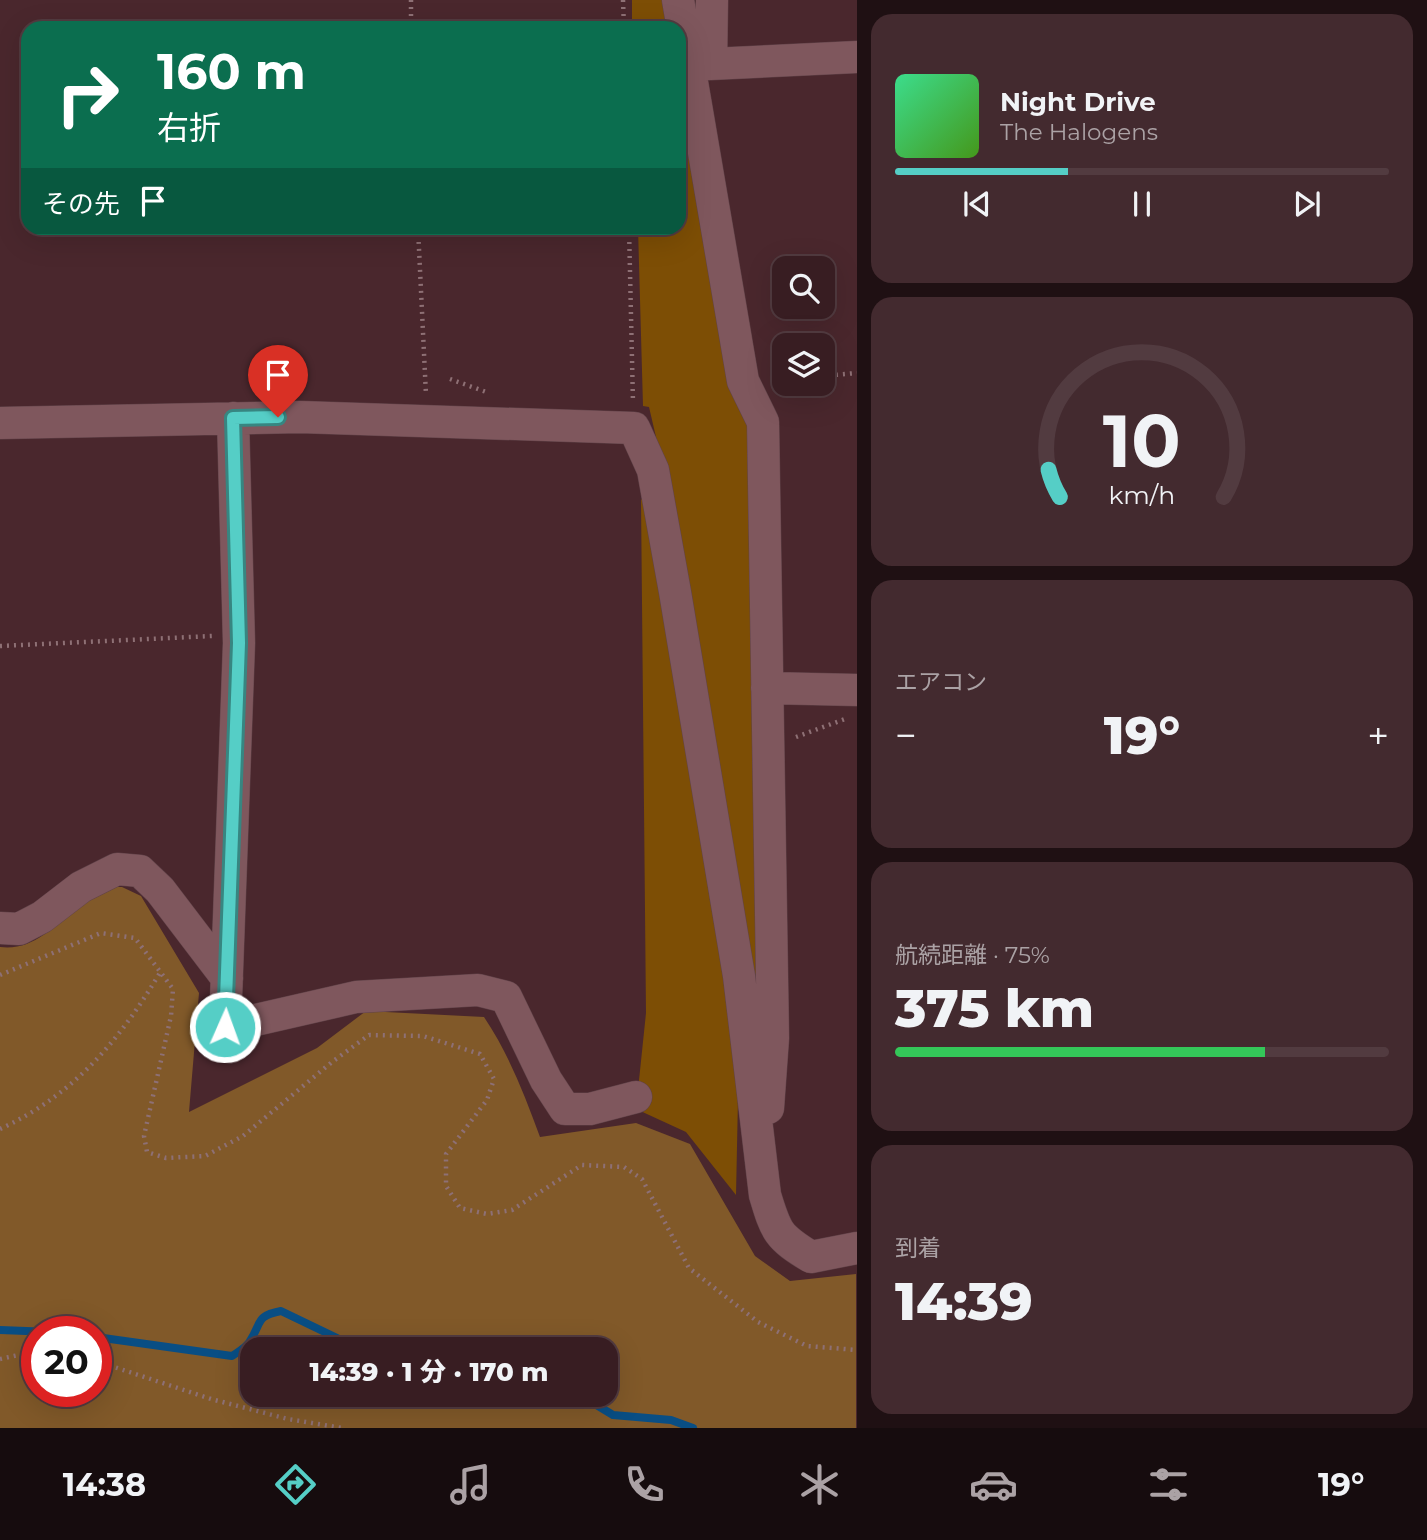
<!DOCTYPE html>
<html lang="ja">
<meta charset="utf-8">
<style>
body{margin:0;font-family:Montserrat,"Noto Sans JP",sans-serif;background:#432a2f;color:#f1f3f6;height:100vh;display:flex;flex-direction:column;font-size:26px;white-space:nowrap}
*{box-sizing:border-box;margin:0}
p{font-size:23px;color:#aba2a5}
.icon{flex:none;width:38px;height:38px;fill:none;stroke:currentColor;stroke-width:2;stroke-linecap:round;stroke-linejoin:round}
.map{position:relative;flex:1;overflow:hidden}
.side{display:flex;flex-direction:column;gap:14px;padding:14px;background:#1f1013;width:570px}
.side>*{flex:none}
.guide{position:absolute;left:21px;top:21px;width:665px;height:214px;border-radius:21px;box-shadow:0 7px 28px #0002,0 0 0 2px #523b40;background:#0b6e4f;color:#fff;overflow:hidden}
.controls{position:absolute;left:772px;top:256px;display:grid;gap:14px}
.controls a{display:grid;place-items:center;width:63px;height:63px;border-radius:14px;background:#381d22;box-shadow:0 7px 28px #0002,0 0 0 2px #523b40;font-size:35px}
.speed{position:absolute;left:21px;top:1316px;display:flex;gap:14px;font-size:35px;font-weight:700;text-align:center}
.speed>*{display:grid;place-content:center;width:91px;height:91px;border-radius:50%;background:#381d22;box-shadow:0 7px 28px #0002,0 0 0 2px #523b40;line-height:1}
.speed .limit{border:10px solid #d22;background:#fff;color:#111}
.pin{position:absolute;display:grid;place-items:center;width:60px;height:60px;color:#fff;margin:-72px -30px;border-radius:50% 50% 50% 0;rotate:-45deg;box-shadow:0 0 7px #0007}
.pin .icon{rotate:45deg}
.me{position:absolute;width:77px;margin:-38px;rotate:2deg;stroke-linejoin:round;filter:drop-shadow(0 0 5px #0008)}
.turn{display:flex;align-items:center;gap:24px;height:147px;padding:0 21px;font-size:32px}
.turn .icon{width:91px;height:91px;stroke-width:2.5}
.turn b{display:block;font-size:49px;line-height:60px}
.then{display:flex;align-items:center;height:66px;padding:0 21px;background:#0003;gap:14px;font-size:26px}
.big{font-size:52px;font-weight:800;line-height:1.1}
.side .card{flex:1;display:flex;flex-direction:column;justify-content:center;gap:10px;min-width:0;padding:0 24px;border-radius:21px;background:#432a2f}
.side .dial{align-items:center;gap:0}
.dial svg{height:182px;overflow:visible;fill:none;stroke:#523b40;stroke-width:7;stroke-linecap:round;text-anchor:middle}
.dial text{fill:#f1f3f6;stroke:none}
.song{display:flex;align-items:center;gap:21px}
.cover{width:84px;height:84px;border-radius:10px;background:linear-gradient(135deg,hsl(150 70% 55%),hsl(100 70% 35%))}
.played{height:7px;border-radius:4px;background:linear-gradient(90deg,#55cec6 35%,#523b40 35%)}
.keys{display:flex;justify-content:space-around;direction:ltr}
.heat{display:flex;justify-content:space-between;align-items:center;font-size:38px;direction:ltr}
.charge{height:10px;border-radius:5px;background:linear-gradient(90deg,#34c759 75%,#523b40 0)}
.trip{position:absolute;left:240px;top:1337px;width:378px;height:70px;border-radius:21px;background:#381d22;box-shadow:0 7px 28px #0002,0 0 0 2px #523b40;font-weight:800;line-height:70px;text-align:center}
.dock{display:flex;height:112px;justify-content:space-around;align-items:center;background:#160c0e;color:#aba2a5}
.dock .icon{width:49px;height:49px}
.dock .current{color:#55cec6}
.dock b{font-size:32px;color:#f1f3f6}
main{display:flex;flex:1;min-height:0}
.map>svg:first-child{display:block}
.green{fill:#7d4e05}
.forest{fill:#815929;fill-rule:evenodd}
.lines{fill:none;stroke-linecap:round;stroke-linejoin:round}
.stream{stroke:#094e84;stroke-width:8}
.minor-casing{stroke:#614349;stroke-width:33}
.path{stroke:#8e7075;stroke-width:4.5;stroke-dasharray:2 5;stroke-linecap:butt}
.minor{stroke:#7f575d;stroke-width:32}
.route-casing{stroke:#378681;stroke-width:18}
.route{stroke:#55cec6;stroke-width:12}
</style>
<main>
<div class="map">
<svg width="857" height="1428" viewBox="0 0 857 1428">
<rect width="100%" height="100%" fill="#4a272d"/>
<path class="green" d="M 632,0 L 669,0 L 674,28 L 632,28 Z
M 679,60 L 752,423 L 759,1082 L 663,467 L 649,407 L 643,406 L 638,228 L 679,228 Z
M 649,492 L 739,1050 L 736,1195 L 686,1132 L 636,1109 L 646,1013 L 641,500 Z"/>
<path class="forest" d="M 106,887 L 122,887 L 141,896 L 199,993 L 189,1112 L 317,1048 L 366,1011 L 484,1017 C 509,1054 525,1096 540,1137 L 636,1123 L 690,1144 L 755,1256 L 790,1281 L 856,1274 L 856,1428 L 0,1428 L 0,947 C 32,951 52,928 75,909 C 85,901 96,894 106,887 ZM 37,1332 L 96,1332 L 96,1391 L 37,1391 ZM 252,1349 L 606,1349 L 606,1395 L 252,1395 Z"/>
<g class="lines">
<path class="stream" d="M 0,1330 L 52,1332
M 96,1337 L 232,1356 C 238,1352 247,1347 250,1341 C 262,1323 255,1316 281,1311 L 360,1349
M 580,1395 L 613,1415 L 671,1420 L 693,1428"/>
<g class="minor-casing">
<path id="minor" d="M 678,0 L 743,381 L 763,422 L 773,1038 L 768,1108
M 711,64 L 712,0
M 689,65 L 857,57
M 233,418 L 239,643 L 225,1027 L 356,997 L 478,990 L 506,997 L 546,1080 L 565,1109 L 590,1109 L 636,1097
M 0,423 L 300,417 L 634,428 L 653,470 L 675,592 L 739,976 L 765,1195 C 776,1232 778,1237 811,1257 L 857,1248
M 767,688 L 857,690
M 0,928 L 19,929 L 42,917 L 81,887 L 117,869 L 140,871 L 160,890 L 227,978"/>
</g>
<path class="path" d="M 411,0 L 411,28
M 623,0 L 624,28
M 418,228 L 426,395
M 629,228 L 633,403
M 771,376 L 784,378
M 822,376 L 857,373
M 450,379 L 489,393
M 0,646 L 212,636
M 796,737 L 845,719
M 0,975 L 101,933 L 135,938 L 173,989 L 171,1016 L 144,1136 L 147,1152 L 166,1158 L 205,1156 L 243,1136 L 332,1062 L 369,1035 L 423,1036 L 480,1054 L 494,1079 L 487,1100 L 446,1154 L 446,1186 L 460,1208 L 487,1214 L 512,1210 L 582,1165 L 624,1167 L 642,1179 L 689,1268 L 758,1322 L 807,1346 L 857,1350
M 0,1129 C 74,1095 120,1040 161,971
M 0,1359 L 37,1351
M 96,1361 L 211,1399 L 288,1419 L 342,1428"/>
<use href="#minor" class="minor"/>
</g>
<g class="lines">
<g class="route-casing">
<path id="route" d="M 225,1027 L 239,643 L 233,418 L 278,417"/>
</g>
<use href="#route" class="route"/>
</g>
</svg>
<div class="controls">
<a><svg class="icon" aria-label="search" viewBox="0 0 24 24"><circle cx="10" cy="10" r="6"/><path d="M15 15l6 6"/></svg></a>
<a><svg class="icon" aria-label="layers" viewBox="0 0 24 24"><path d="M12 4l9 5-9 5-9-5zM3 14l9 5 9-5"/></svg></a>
</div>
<div class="speed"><div class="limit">20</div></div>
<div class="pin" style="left:278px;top:417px;background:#d93025"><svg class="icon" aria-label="arrive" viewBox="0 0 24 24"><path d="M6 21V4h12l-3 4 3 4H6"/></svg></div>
<svg class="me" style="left:225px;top:1027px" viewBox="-20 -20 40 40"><circle r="17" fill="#55cec6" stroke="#fff" stroke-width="3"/><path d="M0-11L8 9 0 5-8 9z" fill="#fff"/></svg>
<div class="trip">14:39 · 1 分 · 170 m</div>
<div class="guide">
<div class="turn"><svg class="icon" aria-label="right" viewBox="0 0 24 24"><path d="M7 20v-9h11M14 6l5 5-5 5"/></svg><div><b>160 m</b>右折</div></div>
<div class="then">その先<svg class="icon" aria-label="arrive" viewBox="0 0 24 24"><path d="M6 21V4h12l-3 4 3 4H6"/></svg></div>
</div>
</div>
<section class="side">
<div class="card">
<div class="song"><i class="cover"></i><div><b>Night Drive</b><p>The Halogens</p></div></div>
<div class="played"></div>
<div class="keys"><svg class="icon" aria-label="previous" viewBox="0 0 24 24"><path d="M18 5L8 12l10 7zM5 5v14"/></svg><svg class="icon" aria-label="pause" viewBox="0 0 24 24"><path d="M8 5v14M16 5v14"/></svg><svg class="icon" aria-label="next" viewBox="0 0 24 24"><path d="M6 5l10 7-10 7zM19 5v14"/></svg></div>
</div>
<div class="card dial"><svg viewBox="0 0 100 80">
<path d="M14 69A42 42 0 1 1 86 69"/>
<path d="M14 69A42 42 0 0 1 9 57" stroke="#55cec6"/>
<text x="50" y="56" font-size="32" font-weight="700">10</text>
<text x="50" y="72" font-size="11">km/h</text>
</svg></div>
<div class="card"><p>エアコン</p>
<div class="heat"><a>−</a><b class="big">19°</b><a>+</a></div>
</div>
<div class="card"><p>航続距離 · 75%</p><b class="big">375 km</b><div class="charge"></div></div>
<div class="card"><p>到着</p><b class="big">14:39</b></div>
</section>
</main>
<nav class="dock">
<b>14:38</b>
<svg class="icon current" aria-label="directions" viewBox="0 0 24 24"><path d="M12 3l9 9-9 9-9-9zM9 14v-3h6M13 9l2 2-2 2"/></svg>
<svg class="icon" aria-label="music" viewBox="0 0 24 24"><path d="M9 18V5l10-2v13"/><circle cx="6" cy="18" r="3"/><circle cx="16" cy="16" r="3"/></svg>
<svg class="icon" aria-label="phone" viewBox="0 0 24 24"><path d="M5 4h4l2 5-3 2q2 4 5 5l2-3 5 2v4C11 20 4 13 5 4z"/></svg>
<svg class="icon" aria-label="climate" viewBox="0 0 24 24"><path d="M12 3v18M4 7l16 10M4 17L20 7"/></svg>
<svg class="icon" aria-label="car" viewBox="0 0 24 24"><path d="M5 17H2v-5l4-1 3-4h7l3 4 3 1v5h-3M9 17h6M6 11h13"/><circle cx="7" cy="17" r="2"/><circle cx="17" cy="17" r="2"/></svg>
<svg class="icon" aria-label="filters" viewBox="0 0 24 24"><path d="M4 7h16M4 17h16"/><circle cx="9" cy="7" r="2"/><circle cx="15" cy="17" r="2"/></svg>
<b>19°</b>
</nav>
